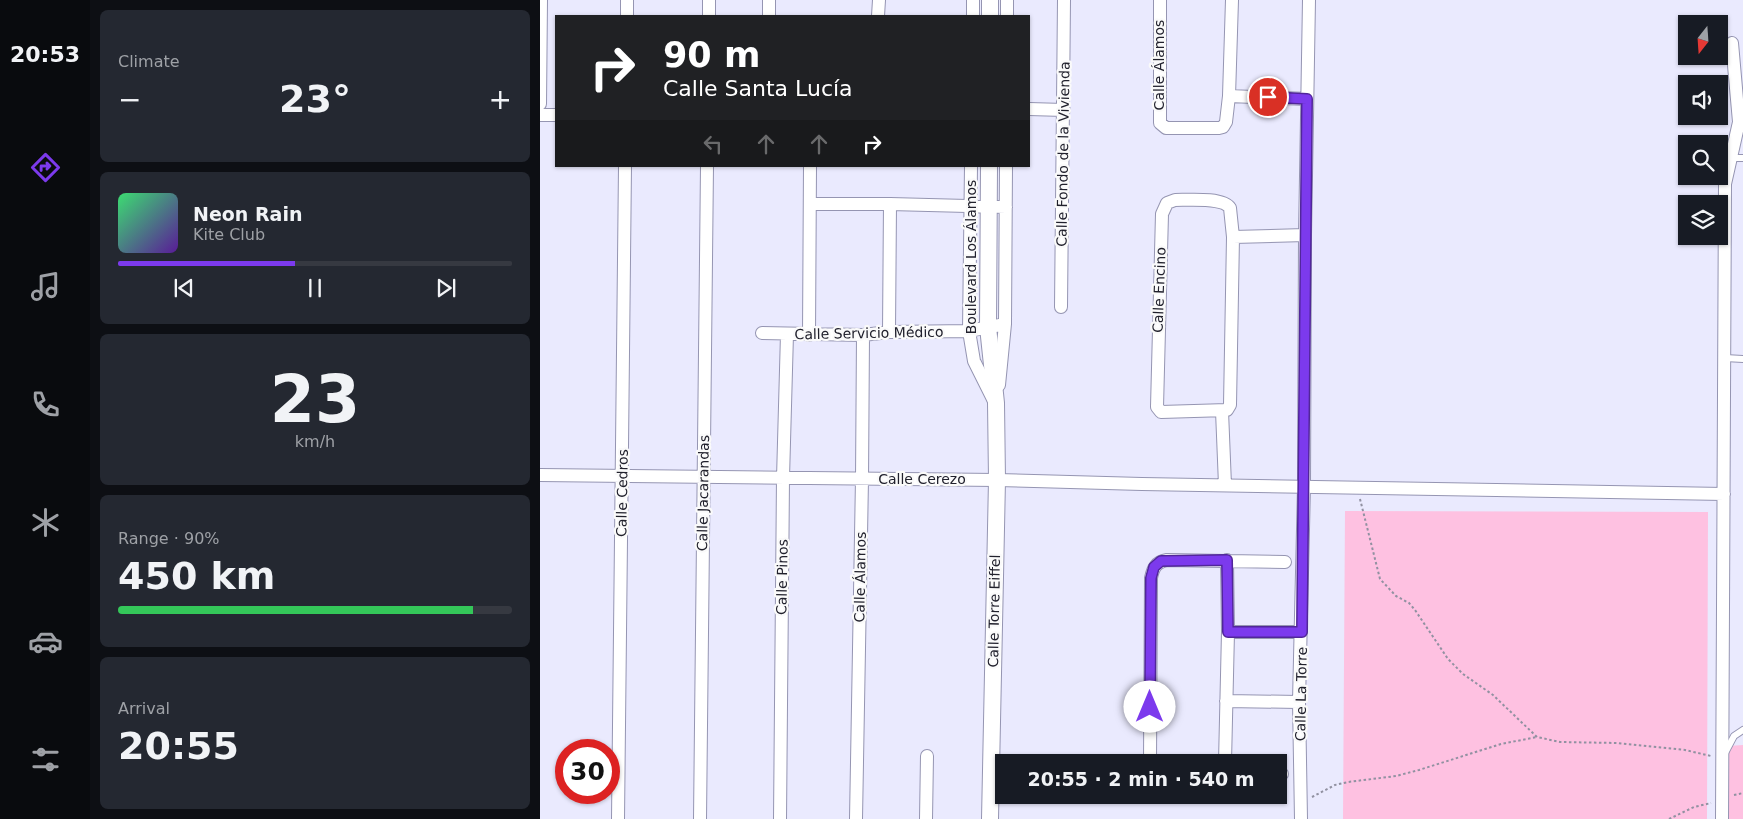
<!DOCTYPE html>
<meta charset="utf-8">
<style>
body{margin:0;font-family:"DejaVu Sans",sans-serif;background:#242831;color:#f1f3f6;height:100vh;display:flex;flex-direction:column;font-size:19px;white-space:nowrap}
*{box-sizing:border-box;margin:0}
p{font-size:16px;color:#9ea1a6}
.icon{flex:none;width:28px;height:28px;fill:none;stroke:currentColor;stroke-width:2;stroke-linecap:round;stroke-linejoin:round}
.map{position:relative;flex:1;overflow:hidden}
.panel{display:flex;flex-direction:column;gap:10px;padding:10px;background:#0d0f14;width:450px}
.panel>*{flex:none}
.banner{position:absolute;left:15px;top:15px;width:475px;height:152px;border-radius:0px;box-shadow:0 1px 4px #0004;background:#202124;color:#fff;overflow:hidden}
.needle{width:32px;rotate:197deg}
.fabs{position:absolute;left:1138px;top:15px;display:grid;gap:10px}
.fabs a{display:grid;place-items:center;width:50px;height:50px;border-radius:0px;background:#171b24;box-shadow:0 1px 4px #0004;font-size:25px}
.speed{position:absolute;left:15px;top:739px;display:flex;gap:10px;font-size:25px;font-weight:700;text-align:center}
.speed>*{display:grid;place-content:center;width:65px;height:65px;border-radius:50%;background:#171b24;box-shadow:0 1px 4px #0004;line-height:1}
.speed .limit{border:8px solid #d22;background:#fff;color:#111}
.pin{position:absolute;display:grid;place-items:center;width:42px;height:42px;color:#fff;margin:-21px;border:2px solid #fff;border-radius:50%;box-shadow:0 1px 5px #0007}
.me{position:absolute;width:55px;margin:-28px;rotate:0deg;stroke-linejoin:round;filter:drop-shadow(0 0 4px #0008)}
.turn{display:flex;align-items:center;gap:18px;height:105px;padding:0 25px;font-size:22px}
.turn .icon{width:65px;height:65px;stroke-width:2.5}
.turn b{display:block;font-size:35px;line-height:42px}
.lanes{display:flex;align-items:center;height:48px;padding:0 25px;background:#0003;justify-content:center;gap:25px;direction:ltr}
.lanes .off{opacity:.35}
.big{font-size:38px;font-weight:800;line-height:1.1}
.panel .widget{flex:1;display:flex;flex-direction:column;justify-content:center;gap:8px;min-width:0;padding:0 18px;border-radius:8px;background:#242831}
.panel .dial{align-items:center;gap:0}
.dial b{font-size:65px;line-height:1}
.song{display:flex;align-items:center;gap:15px}
.cover{width:60px;height:60px;border-radius:8px;background:linear-gradient(135deg,hsl(140 70% 55%),hsl(270 70% 35%))}
.played{height:5px;border-radius:2px;background:linear-gradient(90deg,#7c3aed 45%,#363941 45%)}
.keys{display:flex;justify-content:space-around;direction:ltr}
.heat{display:flex;justify-content:space-between;align-items:center;font-size:28px;direction:ltr}
.charge{height:8px;border-radius:4px;background:linear-gradient(90deg,#34c759 90%,#363941 0)}
.trip{position:absolute;left:455px;top:754px;width:292px;height:50px;border-radius:0px;background:#171b24;box-shadow:0 1px 4px #0004;font-weight:800;line-height:50px;text-align:center}
main{display:flex;flex:1;min-height:0}
.dock{display:flex;flex-direction:column;width:90px;justify-content:space-around;align-items:center;background:#090b0e;color:#9ea1a6}
.dock .icon{width:35px;height:35px}
.dock .on{color:#7c3aed}
.dock b{font-size:22px;color:#f1f3f6}
.map>svg:first-child{display:block}
.green{fill:#fec1e1}
.lines{fill:none;stroke-linecap:round;stroke-linejoin:round}
.service-casing{stroke:#9595b2;stroke-width:8}
.minor-casing{stroke:#9595b2;stroke-width:14}
.tertiary-casing{stroke:#9595b2;stroke-width:18}
.path{stroke:#9191a1;stroke-width:2;stroke-dasharray:2.5 2.5;stroke-linecap:butt}
.service{stroke:#fff;stroke-width:6}
.minor{stroke:#fff;stroke-width:12}
.tertiary{stroke:#fff;stroke-width:16}
.route-casing{stroke:#51269a;stroke-width:12}
.route{stroke:#7c3aed;stroke-width:9}
.labels{text-anchor:middle;stroke-width:4.5;stroke-linejoin:round;paint-order:stroke}
.street-label{font-size:14px;fill:#21212d;stroke:#fafafa}
</style>
<main>
<nav class="dock">
<b>20:53</b>
<svg class="icon on" aria-label="directions" viewBox="0 0 24 24"><path d="M12 3l9 9-9 9-9-9zM9 14v-3h6M13 9l2 2-2 2"/></svg>
<svg class="icon" aria-label="music" viewBox="0 0 24 24"><path d="M9 18V5l10-2v13"/><circle cx="6" cy="18" r="3"/><circle cx="16" cy="16" r="3"/></svg>
<svg class="icon" aria-label="phone" viewBox="0 0 24 24"><path d="M5 4h4l2 5-3 2q2 4 5 5l2-3 5 2v4C11 20 4 13 5 4z"/></svg>
<svg class="icon" aria-label="climate" viewBox="0 0 24 24"><path d="M12 3v18M4 7l16 10M4 17L20 7"/></svg>
<svg class="icon" aria-label="car" viewBox="0 0 24 24"><path d="M5 17H2v-5l4-1 3-4h7l3 4 3 1v5h-3M9 17h6M6 11h13"/><circle cx="7" cy="17" r="2"/><circle cx="17" cy="17" r="2"/></svg>
<svg class="icon" aria-label="filters" viewBox="0 0 24 24"><path d="M4 7h16M4 17h16"/><circle cx="9" cy="7" r="2"/><circle cx="15" cy="17" r="2"/></svg>
</nav>
<section class="panel">
<div class="widget"><p>Climate</p>
<div class="heat"><a>−</a><b class="big">23°</b><a>+</a></div>
</div>
<div class="widget">
<div class="song"><i class="cover"></i><div><b>Neon Rain</b><p>Kite Club</p></div></div>
<div class="played"></div>
<div class="keys"><svg class="icon" aria-label="previous" viewBox="0 0 24 24"><path d="M18 5L8 12l10 7zM5 5v14"/></svg><svg class="icon" aria-label="pause" viewBox="0 0 24 24"><path d="M8 5v14M16 5v14"/></svg><svg class="icon" aria-label="next" viewBox="0 0 24 24"><path d="M6 5l10 7-10 7zM19 5v14"/></svg></div>
</div>
<div class="widget dial"><b>23</b><p>km/h</p></div>
<div class="widget"><p>Range · 90%</p><b class="big">450 km</b><div class="charge"></div></div>
<div class="widget"><p>Arrival</p><b class="big">20:55</b></div>
</section>
<div class="map">
<svg width="1203" height="819" viewBox="0 0 1203 819">
<rect width="100%" height="100%" fill="#eaeafe"/>
<path class="green" d="M 805,511 L 1168,512 L 1167,819 L 803,819 Z
M 1203,745 L 1203,819 L 1188,819 L 1188,746 Z"/>
<g class="lines">
<g class="service-casing">
<path id="service" d="M 1190,158 L 1203,158
M 1185,358 L 1203,359
M 1185,753 L 1194,736 L 1203,730"/>
</g>
<g class="minor-casing">
<path id="minor" d="M 620,0 L 620,123 L 626,128 L 679,128 L 683,127 L 686,122 L 689,96 L 692,0
M 87,16 L 87,0
M 169,16 L 169,0
M 229,16 L 229,0
M 338,16 L 339,0
M 433,16 L 433,0
M 467,16 L 467,0
M 689,96 L 767,99
M 0,104 L 1,0
M 489,109 L 524,110
M 0,115 L 16,115
M 431,166 L 429,331 L 434,361 L 453,399
M 635,200 C 648,200 683,197 690,208 L 693,237 L 690,405 L 687,410 L 621,412 L 617,407 L 622,214 L 627,203 Z
M 270,204 L 350,204 L 466,207
M 693,237 L 765,235
M 521,307 L 524,0
M 349,332 L 350,204
M 222,333 L 323,335 L 349,332 L 429,331 L 465,324
M 269,335 L 270,166
M 459,385 L 465,324 L 466,166
M 682,411 L 685,485
M 0,475 L 457,480 L 602,484 L 1184,494
M 688,632 L 761,632
M 686,701 L 759,702
M 610,762 L 611,578 C 613,568 616,562 627,560 L 745,562
M 685,762 L 688,632 L 687,560
M 739,774 L 742,774
M 78,819 L 85,166
M 160,819 L 167,166
M 240,819 L 243,478 L 247,334
M 316,819 L 322,479 L 323,335
M 386,819 L 387,756
M 761,819 L 759,702 L 764,486 L 765,235 L 769,0
M 1182,819 L 1185,184 L 1199,122 L 1192,43"/>
</g>
<g class="tertiary-casing">
<path id="tertiary" d="M 450,16 L 450,0
M 449,166 L 448,327 L 456,403 L 457,480 L 450,819"/>
</g>
<path class="path" d="M 820,499 L 840,579 L 856,596 L 869,603 L 875,610 L 908,659 L 923,674 L 953,695 L 997,737 L 1020,742 L 1077,743 L 1145,750 L 1171,756
M 1194,795 L 1203,793
M 772,797 L 795,785 L 808,782 L 856,776 L 879,770 L 961,744 L 997,737
M 1129,819 L 1154,807 L 1171,803"/>
<use href="#service" class="service"/>
<use href="#minor" class="minor"/>
<use href="#tertiary" class="tertiary"/>
</g>
<g class="lines">
<g class="route-casing">
<path id="route" d="M 610,707 L 611,578 L 614,567 L 621,561 L 687,560 L 688,632 L 762,632 L 767,99 L 728,97"/>
</g>
<use href="#route" class="route"/>
</g>
<g class="labels">
<g class="street-label">
<text transform="translate(619 65) rotate(-90)" y="5">Calle Álamos</text>
<text transform="translate(523 154) rotate(-89)" y="5">Calle Fondo de la Vivienda</text>
<text transform="translate(431 257) rotate(-90)" y="5">Boulevard Los Álamos</text>
<text transform="translate(619 290) rotate(-88)" y="5">Calle Encino</text>
<text transform="translate(329 333) rotate(-1)" y="5">Calle Servicio Médico</text>
<text x="382" y="484">Calle Cerezo</text>
<text transform="translate(82 493) rotate(-89)" y="5">Calle Cedros</text>
<text transform="translate(163 493) rotate(-89)" y="5">Calle Jacarandas</text>
<text transform="translate(242 577) rotate(-89)" y="5">Calle Pinos</text>
<text transform="translate(320 577) rotate(-89)" y="5">Calle Álamos</text>
<text transform="translate(454 611) rotate(-89)" y="5">Calle Torre Eiffel</text>
<text transform="translate(761 694) rotate(-89)" y="5">Calle La Torre</text>
</g>
</g>
</svg>
<div class="fabs">
<a><svg class="needle" viewBox="-14 -14 28 28"><path d="M0-13l5 13h-10z" fill="#e53935"/><path d="M0 13l5-13h-10z" fill="#9ea1a6"/></svg></a>
<a><svg class="icon" aria-label="sound" viewBox="0 0 24 24"><path d="M4 9h4l5-4v14l-5-4H4zM17 9q2 3 0 6"/></svg></a>
<a><svg class="icon" aria-label="search" viewBox="0 0 24 24"><circle cx="10" cy="10" r="6"/><path d="M15 15l6 6"/></svg></a>
<a><svg class="icon" aria-label="layers" viewBox="0 0 24 24"><path d="M12 4l9 5-9 5-9-5zM3 14l9 5 9-5"/></svg></a>
</div>
<div class="speed"><div class="limit">30</div></div>
<div class="pin" style="left:728px;top:97px;background:#d93025"><svg class="icon" aria-label="arrive" viewBox="0 0 24 24"><path d="M6 21V4h12l-3 4 3 4H6"/></svg></div>
<svg class="me" style="left:610px;top:707px" viewBox="-20 -20 40 40"><circle r="19" fill="#fff"/><path d="M0-13L10 11 0 6-10 11z" fill="#7c3aed"/></svg>
<div class="trip">20:55 · 2 min · 540 m</div>
<div class="banner">
<div class="turn"><svg class="icon" aria-label="right" viewBox="0 0 24 24"><path d="M7 20v-9h11M14 6l5 5-5 5"/></svg><div><b>90 m</b>Calle Santa Lucía</div></div>
<div class="lanes"><svg class="icon off" aria-label="left" viewBox="0 0 24 24"><path d="M17 20v-9H6M10 6l-5 5 5 5"/></svg><svg class="icon off" aria-label="ahead" viewBox="0 0 24 24"><path d="M12 20V5M6 11l6-6 6 6"/></svg><svg class="icon off" aria-label="ahead" viewBox="0 0 24 24"><path d="M12 20V5M6 11l6-6 6 6"/></svg><svg class="icon" aria-label="right" viewBox="0 0 24 24"><path d="M7 20v-9h11M14 6l5 5-5 5"/></svg></div>
</div>
</div>
</main>
